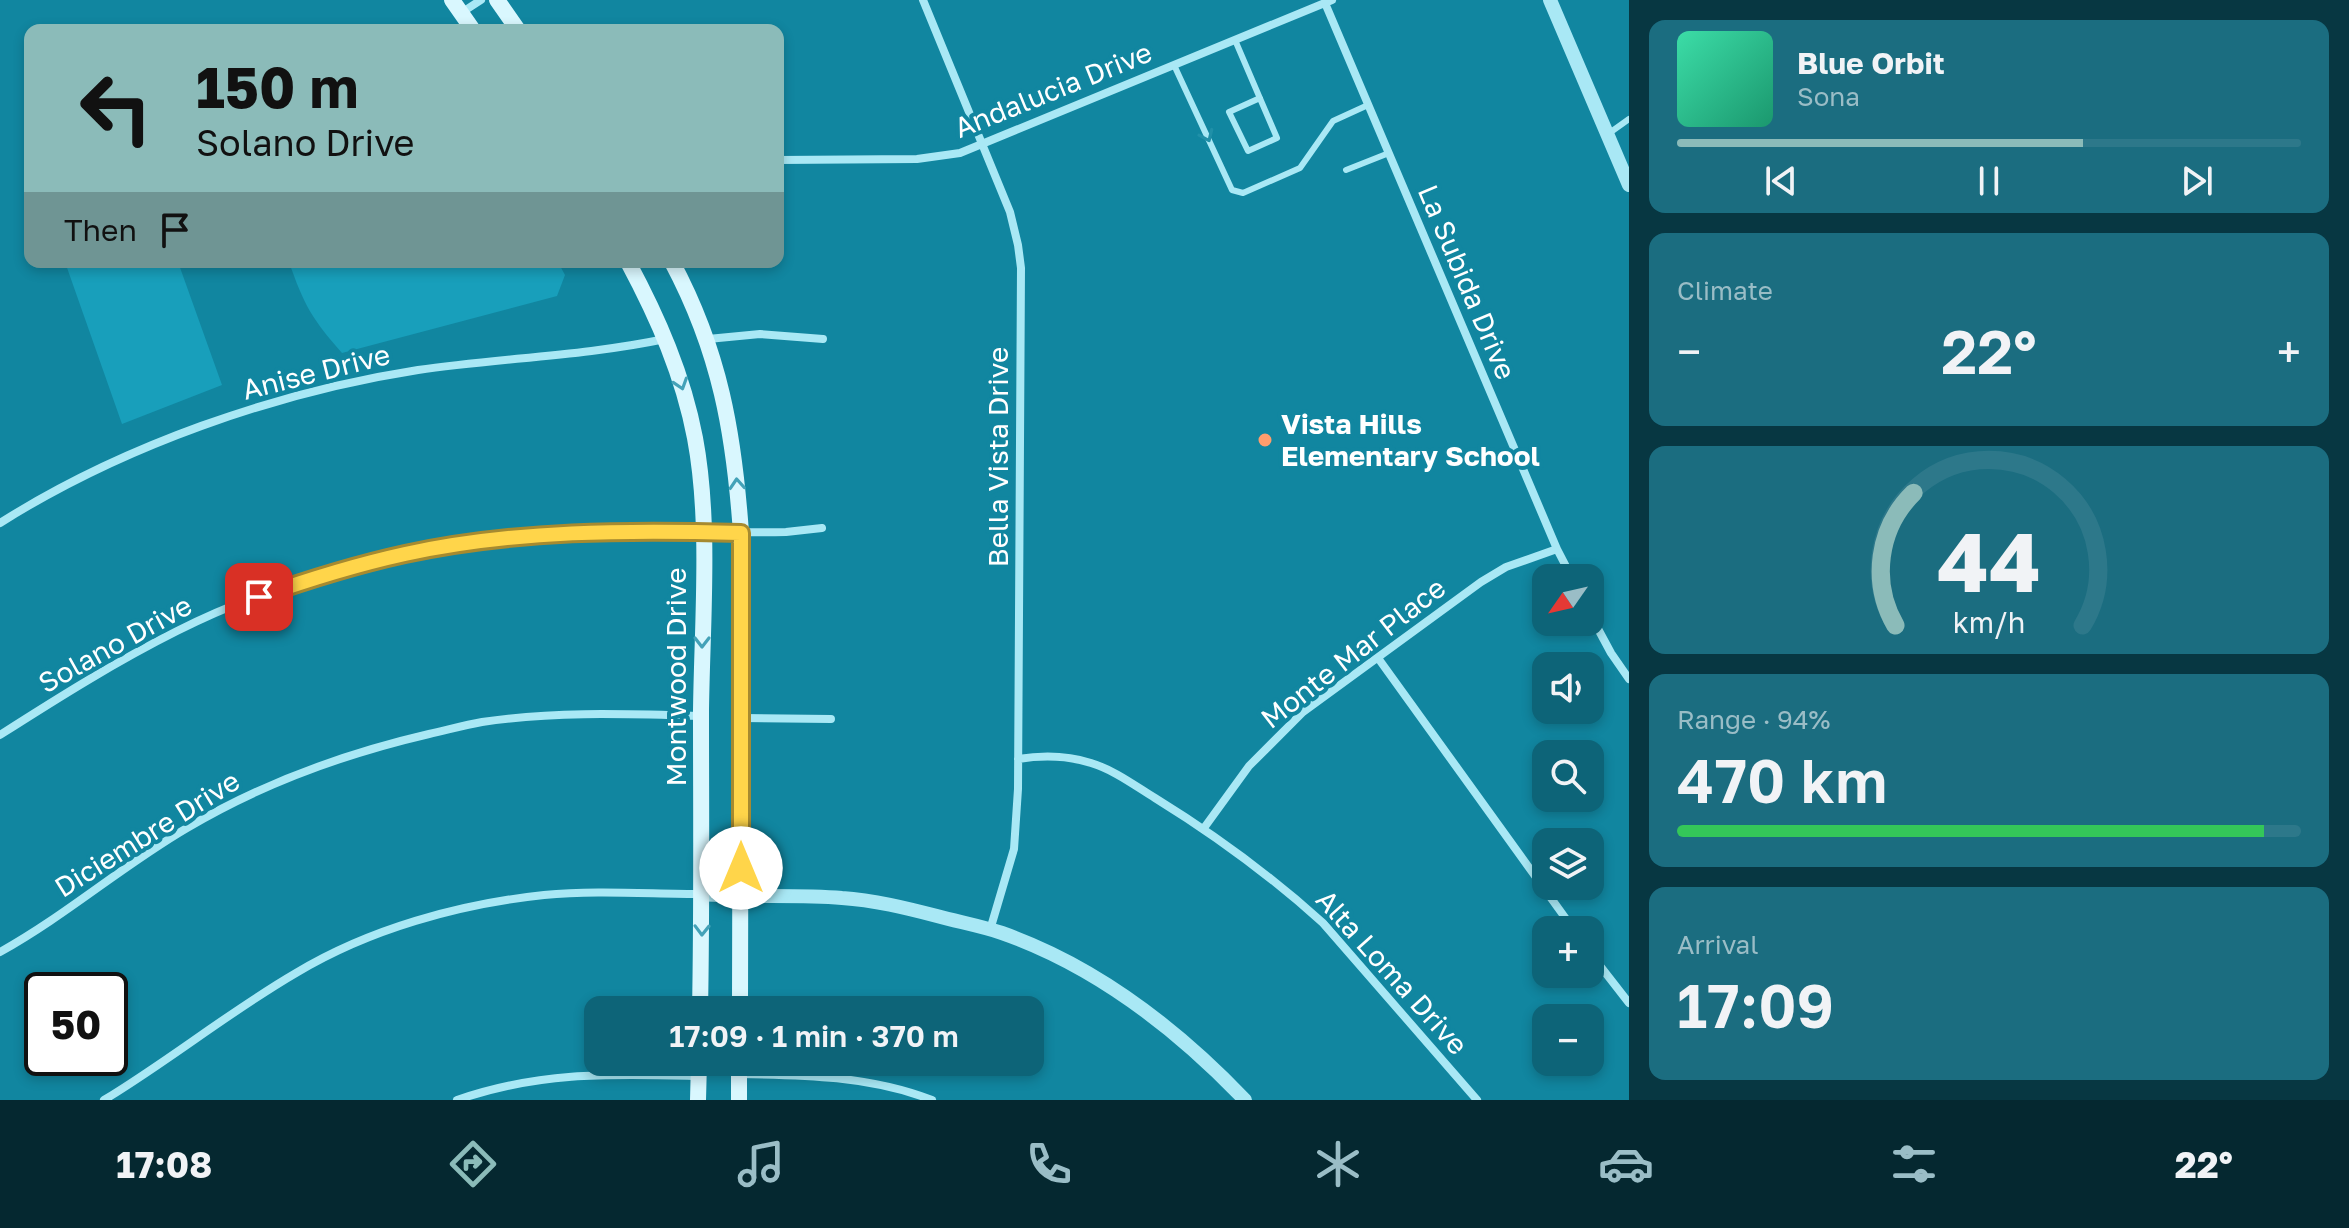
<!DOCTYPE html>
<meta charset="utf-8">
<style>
body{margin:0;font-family:"Golos Text",sans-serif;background:#1b6d80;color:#f1f3f6;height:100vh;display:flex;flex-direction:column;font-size:30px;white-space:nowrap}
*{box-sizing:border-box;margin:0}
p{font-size:26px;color:#9abdc6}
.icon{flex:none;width:44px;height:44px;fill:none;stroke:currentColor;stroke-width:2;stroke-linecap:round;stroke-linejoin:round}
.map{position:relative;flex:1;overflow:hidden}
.sheet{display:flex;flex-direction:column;gap:20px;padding:20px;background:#073742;width:720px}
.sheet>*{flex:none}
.hud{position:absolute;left:24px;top:24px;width:760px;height:244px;border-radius:16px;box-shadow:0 4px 12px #0003;background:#8bbbb9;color:#111;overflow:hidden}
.needle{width:52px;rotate:236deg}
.tools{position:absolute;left:1532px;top:564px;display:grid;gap:16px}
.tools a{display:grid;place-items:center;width:72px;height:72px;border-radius:16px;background:#0d6478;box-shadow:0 4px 12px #0003;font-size:40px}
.speed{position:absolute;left:24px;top:972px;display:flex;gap:16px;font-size:40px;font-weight:700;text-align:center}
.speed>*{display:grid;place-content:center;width:104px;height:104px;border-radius:50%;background:#0d6478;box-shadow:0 4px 12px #0003;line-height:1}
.speed .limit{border:4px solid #111;border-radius:12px;background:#fff;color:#111}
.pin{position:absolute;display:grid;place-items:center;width:68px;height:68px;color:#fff;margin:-34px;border-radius:16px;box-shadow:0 4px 12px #0006}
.me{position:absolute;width:88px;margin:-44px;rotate:0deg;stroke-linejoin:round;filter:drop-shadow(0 0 6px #0008)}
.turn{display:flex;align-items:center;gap:28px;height:168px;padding:0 40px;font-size:36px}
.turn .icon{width:104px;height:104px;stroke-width:2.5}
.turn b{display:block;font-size:56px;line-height:68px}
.then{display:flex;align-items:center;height:76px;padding:0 40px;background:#0003;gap:16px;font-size:30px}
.big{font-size:60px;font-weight:600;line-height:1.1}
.sheet .card{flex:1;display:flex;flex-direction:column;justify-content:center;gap:12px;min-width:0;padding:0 28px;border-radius:16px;background:#1b6d80}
.sheet .dial{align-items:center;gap:0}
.dial svg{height:208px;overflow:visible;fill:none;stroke:#2d788a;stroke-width:7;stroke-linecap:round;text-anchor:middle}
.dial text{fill:#f1f3f6;stroke:none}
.song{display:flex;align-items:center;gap:24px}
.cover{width:96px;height:96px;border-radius:12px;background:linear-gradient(135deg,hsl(160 70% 55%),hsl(160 70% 35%))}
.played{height:8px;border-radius:4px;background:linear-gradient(90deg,#8bbbb9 65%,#2d788a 65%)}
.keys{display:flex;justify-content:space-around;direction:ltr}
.heat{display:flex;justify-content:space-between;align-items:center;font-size:44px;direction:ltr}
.charge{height:12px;border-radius:6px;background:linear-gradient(90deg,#34c759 94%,#2d788a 0)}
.trip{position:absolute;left:584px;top:996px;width:460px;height:80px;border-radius:16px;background:#0d6478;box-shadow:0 4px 12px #0003;font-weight:600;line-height:80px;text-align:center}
.tabs{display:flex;height:128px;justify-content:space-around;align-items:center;background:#052830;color:#9abdc6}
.tabs .icon{width:56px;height:56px}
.tabs .selected{color:#8bbbb9}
.tabs b{font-size:36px;color:#f1f3f6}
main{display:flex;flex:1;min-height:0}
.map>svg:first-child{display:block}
.green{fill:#189fbb}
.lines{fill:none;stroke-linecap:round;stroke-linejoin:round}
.service{stroke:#a9e8f5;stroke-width:6}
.minor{stroke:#a9e8f5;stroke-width:8}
.tertiary{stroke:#a9e8f5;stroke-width:14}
.secondary{stroke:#d9f7fe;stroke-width:16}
.oneway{stroke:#2090a8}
.oneway2{stroke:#43a2b8}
.route-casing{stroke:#a68a30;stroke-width:20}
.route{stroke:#ffd54a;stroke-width:14}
.poi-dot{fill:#ff9d6d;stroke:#1186a0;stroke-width:3}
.labels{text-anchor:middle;stroke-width:8;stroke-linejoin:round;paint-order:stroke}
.street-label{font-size:28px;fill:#fff;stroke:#1186a0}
.poi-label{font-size:28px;font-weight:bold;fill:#fff;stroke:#1186a0;text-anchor:start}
</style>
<main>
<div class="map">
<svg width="1629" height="1100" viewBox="0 0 1629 1100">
<rect width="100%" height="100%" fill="#1186a0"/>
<path class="green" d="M 65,262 L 178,262 L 222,385 L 122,424 Z
M 289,262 L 558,262 L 565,275 L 557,296 L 342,353 C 312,319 304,305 289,262 Z"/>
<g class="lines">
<path class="service" d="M 1235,40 L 1277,138 L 1248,151 L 1229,112 L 1260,98
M 1174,65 L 1232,190 L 1243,193 L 1300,168 L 1333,121 L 1368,105
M 1608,134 L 1629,119
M 1346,170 L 1389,153"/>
<path class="minor" d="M 923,0 L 1010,212 L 1018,245 L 1021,268 L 1018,789 L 1014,849 L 990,930
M 1325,3 L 1557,549 L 1572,578
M 461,13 L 481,0
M 778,160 L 917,159 L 960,153 L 1332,0
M 708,339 L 760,334 L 823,339
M 0,523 C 122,446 276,392 418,370 C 500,358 584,356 665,339
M 1590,614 L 1611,653 L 1629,679
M 1378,658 L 1574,930
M 741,718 L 831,719
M 0,735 C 58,698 115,662 177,631 C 294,572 427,544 556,534 C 633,528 710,534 786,532 L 822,528
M 1018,759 C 1043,755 1066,755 1091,763 C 1114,770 1134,785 1155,798 C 1215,835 1271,876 1323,923 L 1477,1100
M 1204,828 L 1249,766 L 1303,712 L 1481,582 L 1506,567 L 1557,549
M 0,952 C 65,916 122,866 187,828 C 263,783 343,754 429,734 C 447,730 465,725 482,722 C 555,711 628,714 701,716
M 1590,953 L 1629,1003
M 739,1074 C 804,1075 871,1076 932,1100
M 104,1100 C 170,1060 229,1012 296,973 C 369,929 459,904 544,895 C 596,890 649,894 702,894
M 457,1100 C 541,1071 611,1074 698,1076"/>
<path class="tertiary" d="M 1550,0 L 1629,185
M 702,894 C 749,898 795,894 842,898 C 874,900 906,908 937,916 C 959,922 981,926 1002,933 C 1096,966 1177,1029 1245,1100"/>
<path class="secondary" d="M 452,0 L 473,30
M 497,0 L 518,30
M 628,262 C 658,318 683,375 695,438 C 711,523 702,624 701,711 C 701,811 702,910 700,1010
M 672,262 C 720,352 734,433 741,533 L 740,1010
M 698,1100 L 699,1062
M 739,1100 L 739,1062"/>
</g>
<defs><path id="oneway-chevron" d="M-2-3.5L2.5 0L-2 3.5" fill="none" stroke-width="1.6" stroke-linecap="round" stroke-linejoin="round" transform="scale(2)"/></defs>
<use class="oneway" href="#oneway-chevron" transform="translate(1207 136) rotate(66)"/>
<g class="oneway2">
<use href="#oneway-chevron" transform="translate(681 384) rotate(72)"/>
<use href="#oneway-chevron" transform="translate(737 484) rotate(-94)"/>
<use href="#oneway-chevron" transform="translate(702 642) rotate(90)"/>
<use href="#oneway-chevron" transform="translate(702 930) rotate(91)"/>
</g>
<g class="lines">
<g class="route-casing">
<path id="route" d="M 259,597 C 307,580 355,565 405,554 C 515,530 629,530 741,533 L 741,868"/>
</g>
<use href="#route" class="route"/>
</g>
<circle class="poi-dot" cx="1265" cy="440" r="8"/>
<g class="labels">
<g class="street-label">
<text transform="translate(1053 90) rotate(-22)" y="10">Andalucia Drive</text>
<text transform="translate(1467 282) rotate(67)" y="10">La Subida Drive</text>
<text transform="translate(316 372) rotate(-14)" y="10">Anise Drive</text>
<text transform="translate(998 457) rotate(-90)" y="10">Bella Vista Drive</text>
<text transform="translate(115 644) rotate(-29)" y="10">Solano Drive</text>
<text transform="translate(1353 653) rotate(-38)" y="10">Monte Mar Place</text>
<text transform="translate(676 677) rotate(-90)" y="10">Montwood Drive</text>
<text transform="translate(147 834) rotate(-32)" y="10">Diciembre Drive</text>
<text transform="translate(1392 972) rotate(48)" y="10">Alta Loma Drive</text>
</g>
<g class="poi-label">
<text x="1281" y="434">Vista Hills<tspan x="1281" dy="32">Elementary School</tspan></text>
</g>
</g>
</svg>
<div class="tools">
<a><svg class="needle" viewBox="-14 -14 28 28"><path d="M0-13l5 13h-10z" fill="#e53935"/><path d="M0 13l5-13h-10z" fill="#9abdc6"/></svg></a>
<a><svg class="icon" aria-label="sound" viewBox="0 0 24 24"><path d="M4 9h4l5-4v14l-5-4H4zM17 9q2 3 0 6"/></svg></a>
<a><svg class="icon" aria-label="search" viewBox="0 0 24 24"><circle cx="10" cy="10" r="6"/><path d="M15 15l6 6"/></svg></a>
<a><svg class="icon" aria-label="layers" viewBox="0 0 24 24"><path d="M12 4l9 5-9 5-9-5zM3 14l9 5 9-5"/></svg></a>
<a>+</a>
<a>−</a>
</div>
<div class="speed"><div class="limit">50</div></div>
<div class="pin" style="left:259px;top:597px;background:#d93025"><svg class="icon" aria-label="arrive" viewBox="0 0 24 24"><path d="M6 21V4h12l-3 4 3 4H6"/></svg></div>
<svg class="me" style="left:741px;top:868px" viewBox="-20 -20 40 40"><circle r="19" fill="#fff"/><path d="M0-13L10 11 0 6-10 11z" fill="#ffd54a"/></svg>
<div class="trip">17:09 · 1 min · 370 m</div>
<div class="hud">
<div class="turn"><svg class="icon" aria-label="left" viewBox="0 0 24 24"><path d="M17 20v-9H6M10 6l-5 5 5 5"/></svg><div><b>150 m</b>Solano Drive</div></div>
<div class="then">Then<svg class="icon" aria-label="arrive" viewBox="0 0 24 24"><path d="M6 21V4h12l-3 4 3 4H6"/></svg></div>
</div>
</div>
<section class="sheet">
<div class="card">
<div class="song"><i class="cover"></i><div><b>Blue Orbit</b><p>Sona</p></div></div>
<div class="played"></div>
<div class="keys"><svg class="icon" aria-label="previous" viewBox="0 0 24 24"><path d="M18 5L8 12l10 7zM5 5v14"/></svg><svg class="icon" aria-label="pause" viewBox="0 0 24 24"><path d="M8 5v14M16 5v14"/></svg><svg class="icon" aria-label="next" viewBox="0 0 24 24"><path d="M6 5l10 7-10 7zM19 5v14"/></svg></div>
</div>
<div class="card"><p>Climate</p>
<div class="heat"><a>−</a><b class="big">22°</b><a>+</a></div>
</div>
<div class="card dial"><svg viewBox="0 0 100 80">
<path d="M14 69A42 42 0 1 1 86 69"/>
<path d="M14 69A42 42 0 0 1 21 18" stroke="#8bbbb9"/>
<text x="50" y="56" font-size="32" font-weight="700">44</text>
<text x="50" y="72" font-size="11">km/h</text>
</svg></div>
<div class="card"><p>Range · 94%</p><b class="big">470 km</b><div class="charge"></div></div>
<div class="card"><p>Arrival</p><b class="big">17:09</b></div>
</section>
</main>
<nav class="tabs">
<b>17:08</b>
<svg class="icon selected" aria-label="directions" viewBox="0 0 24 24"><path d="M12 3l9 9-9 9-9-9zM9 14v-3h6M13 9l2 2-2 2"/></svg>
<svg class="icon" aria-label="music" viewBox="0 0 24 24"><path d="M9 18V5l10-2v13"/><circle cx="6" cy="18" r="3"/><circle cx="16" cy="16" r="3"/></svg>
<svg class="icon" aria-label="phone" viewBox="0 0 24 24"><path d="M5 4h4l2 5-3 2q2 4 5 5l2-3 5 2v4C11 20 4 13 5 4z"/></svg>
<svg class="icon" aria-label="climate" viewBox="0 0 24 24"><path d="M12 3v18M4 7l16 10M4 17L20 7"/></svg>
<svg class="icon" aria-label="car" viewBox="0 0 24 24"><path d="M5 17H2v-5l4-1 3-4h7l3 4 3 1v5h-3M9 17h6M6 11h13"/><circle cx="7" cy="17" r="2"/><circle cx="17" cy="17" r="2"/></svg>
<svg class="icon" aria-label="filters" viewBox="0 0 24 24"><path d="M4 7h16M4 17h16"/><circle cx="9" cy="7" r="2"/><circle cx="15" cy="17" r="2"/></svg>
<b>22°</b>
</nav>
